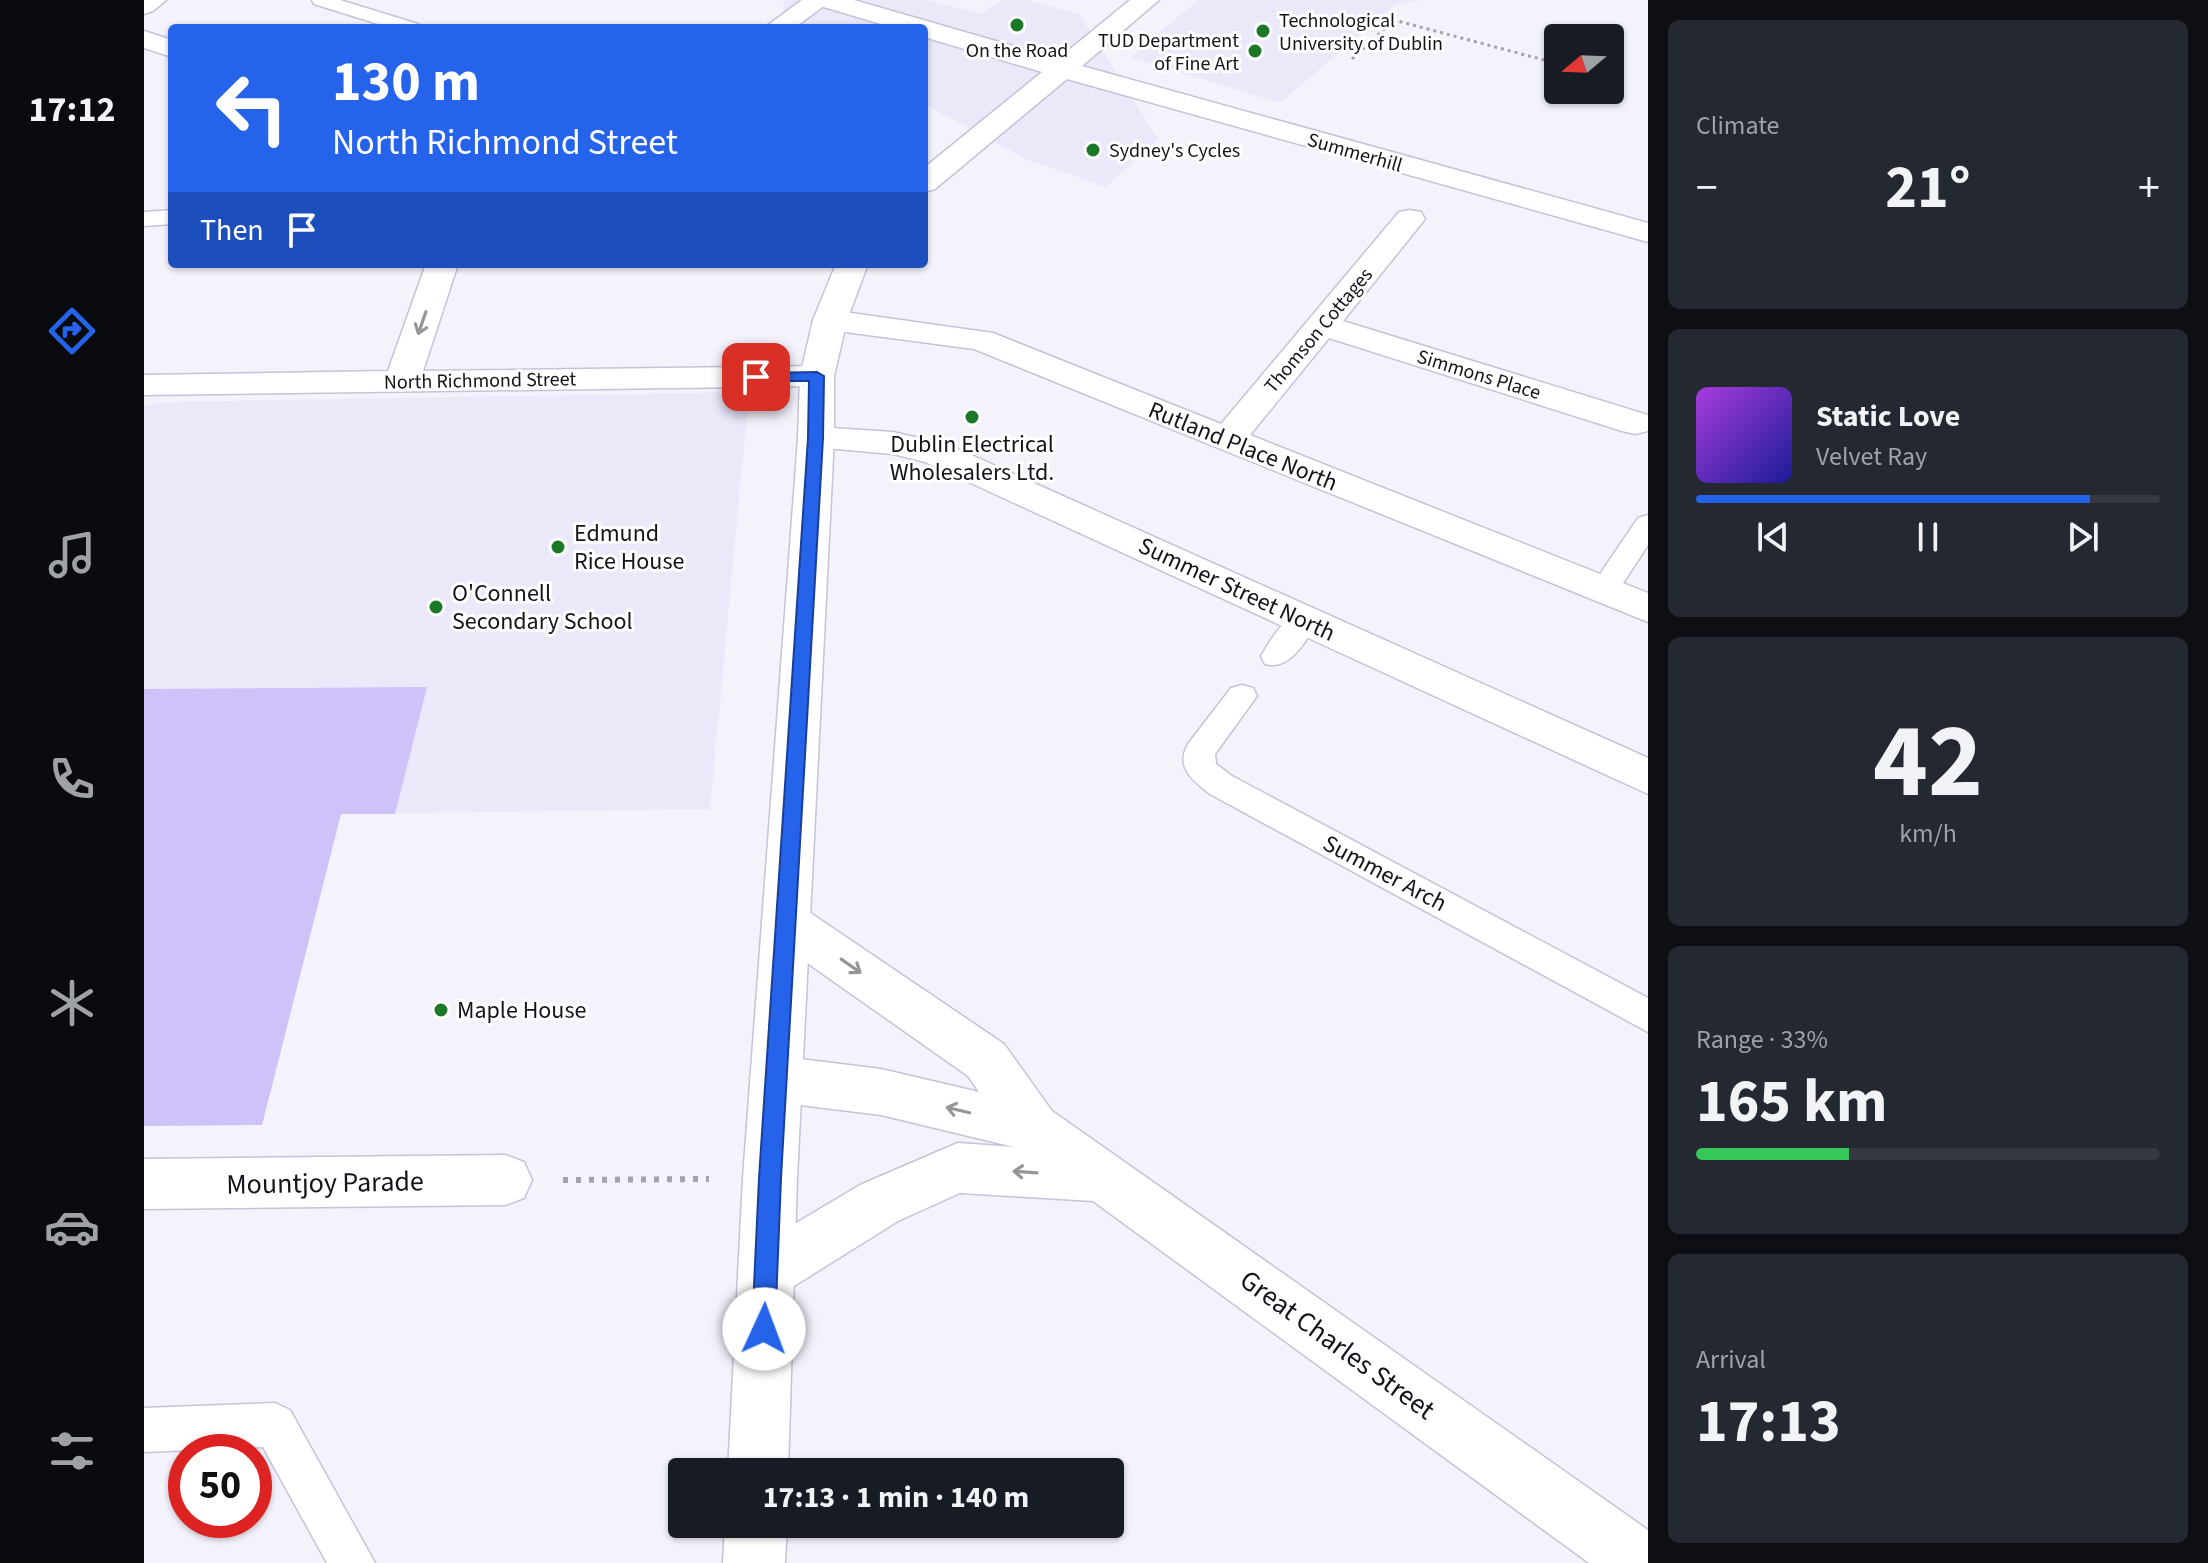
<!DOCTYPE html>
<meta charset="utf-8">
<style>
body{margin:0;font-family:"Source Sans 3",sans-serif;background:#242831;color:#f1f3f6;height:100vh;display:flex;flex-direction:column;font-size:30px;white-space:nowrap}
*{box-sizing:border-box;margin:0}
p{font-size:26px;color:#9ea1a6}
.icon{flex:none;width:44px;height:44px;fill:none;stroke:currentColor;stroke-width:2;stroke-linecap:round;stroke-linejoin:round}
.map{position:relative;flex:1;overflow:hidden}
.panel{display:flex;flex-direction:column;gap:20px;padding:20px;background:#0d0f14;width:560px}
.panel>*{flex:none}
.guide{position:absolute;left:24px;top:24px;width:760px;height:244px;border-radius:8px;box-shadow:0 2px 6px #0004;background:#2563eb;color:#fff;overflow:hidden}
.needle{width:52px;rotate:251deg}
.buttons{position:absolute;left:1400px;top:24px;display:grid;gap:16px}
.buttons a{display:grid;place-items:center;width:80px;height:80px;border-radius:8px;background:#171b24;box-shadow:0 2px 6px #0004;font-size:40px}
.speed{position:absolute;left:24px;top:1434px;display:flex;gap:16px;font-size:40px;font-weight:700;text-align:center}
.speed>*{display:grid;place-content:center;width:104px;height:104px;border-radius:50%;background:#171b24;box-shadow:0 2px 6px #0004;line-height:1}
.speed .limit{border:12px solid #d22;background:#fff;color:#111}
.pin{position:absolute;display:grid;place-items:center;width:68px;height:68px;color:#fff;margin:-34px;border-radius:16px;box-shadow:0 4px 12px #0006}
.me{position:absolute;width:88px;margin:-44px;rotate:2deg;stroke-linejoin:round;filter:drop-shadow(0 0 6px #0008)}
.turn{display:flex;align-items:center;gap:28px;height:168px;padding:0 32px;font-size:36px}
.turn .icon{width:104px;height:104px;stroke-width:2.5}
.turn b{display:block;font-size:56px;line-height:68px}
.then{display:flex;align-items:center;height:76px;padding:0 32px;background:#0003;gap:16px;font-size:30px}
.big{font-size:60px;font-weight:700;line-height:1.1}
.panel .tile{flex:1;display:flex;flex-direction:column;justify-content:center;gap:12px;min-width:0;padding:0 28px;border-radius:12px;background:#242831}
.panel .dial{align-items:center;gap:0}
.dial b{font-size:104px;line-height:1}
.song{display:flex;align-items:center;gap:24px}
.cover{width:96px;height:96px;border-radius:12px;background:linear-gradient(135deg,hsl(280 70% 55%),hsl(240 70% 35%))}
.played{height:8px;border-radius:4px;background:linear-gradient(90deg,#2563eb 85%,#363941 85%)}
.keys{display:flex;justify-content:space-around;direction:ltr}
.heat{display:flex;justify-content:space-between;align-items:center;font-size:44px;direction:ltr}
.charge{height:12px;border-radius:6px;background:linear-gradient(90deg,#34c759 33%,#363941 0)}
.trip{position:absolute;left:524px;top:1458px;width:456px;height:80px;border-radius:8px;background:#171b24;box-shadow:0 2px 6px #0004;font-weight:700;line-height:80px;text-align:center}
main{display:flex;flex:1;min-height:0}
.dock{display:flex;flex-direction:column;width:144px;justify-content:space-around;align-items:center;background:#090b0e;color:#9ea1a6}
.dock .icon{width:56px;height:56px}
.dock .current{color:#2563eb}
.dock b{font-size:36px;color:#f1f3f6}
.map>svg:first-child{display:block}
.built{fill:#ebe8fa}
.green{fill:#cec2f8}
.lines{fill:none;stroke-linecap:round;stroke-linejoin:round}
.service-casing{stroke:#c6c2d9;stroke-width:3}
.minor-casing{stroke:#c6c2d9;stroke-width:3}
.secondary-casing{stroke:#c6c2d9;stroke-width:3}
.path-far1{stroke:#a4a2ab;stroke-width:3;stroke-dasharray:3 4;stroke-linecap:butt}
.path{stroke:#a4a2ab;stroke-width:6;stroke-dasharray:5 8;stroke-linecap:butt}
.service{fill:#fff;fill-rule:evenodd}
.minor{fill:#fff;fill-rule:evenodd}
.secondary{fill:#fff;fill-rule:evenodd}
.oneway{stroke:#969598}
.route{fill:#2563eb;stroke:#184099;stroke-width:2}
.poi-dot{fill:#1b7827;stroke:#fff;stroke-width:3}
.labels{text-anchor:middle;stroke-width:6;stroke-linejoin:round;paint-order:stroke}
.far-poi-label{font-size:20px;fill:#15131b;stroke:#fff;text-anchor:start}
.far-street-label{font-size:20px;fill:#15131b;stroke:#fff}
.poi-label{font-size:24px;fill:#15131b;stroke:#fff;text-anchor:start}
.street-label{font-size:24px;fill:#15131b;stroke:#fff}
.near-street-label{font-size:28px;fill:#15131b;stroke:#fff}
</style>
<main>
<nav class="dock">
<b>17:12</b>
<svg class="icon current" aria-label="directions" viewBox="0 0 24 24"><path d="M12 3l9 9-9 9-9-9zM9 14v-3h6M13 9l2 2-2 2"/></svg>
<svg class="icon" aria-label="music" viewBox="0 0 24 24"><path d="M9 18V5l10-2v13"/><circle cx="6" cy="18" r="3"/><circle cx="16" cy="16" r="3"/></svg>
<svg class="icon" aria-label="phone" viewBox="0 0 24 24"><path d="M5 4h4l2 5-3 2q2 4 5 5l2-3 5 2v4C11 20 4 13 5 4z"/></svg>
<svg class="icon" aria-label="climate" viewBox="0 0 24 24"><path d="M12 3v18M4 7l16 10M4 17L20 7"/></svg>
<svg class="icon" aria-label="car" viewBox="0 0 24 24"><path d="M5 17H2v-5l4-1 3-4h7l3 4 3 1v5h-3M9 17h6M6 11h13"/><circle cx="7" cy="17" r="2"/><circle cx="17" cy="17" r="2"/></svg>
<svg class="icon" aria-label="filters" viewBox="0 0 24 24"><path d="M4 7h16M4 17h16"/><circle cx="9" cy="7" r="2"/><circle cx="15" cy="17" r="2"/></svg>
</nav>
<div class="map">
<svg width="1504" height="1563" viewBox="0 0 1504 1563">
<rect width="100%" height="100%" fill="#f4f2fb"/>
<path class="built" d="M 640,0 L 783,0 L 837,14 L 858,0 L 882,0 L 935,14 L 1014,139 L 962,187 L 884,160 L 780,104 L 780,28 L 631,28 L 637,24 Z
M 1054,0 L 1277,0 L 1251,5 L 1136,103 L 987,57 Z
M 605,392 L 566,809 L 197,814 L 118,1125 L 0,1126 L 0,406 L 23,402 Z"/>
<path class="green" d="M 283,687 L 251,814 L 197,814 L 118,1125 L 0,1126 L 0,689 Z"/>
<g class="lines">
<g class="service-casing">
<path id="service" d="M 168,0 L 196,0 L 274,24 L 277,28 L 247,28 L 170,4 Z
M 28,210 L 28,224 L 0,226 L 0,212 Z
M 1504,515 L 1504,545 L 1470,597 L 1460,600 L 1450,597 L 1446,590 L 1450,583 L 1494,518 Z
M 1159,611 L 1169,614 L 1174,621 C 1162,641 1146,671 1121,664 L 1117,656 C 1126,640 1141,616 1159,611 Z
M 1098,685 L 1109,688 L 1113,696 L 1071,754 L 1072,764 L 1088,776 L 1504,998 L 1504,1032 L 1066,794 C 1048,780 1031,767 1044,744 L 1087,688 Z
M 131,1403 L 146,1410 L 231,1563 L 183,1563 L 119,1447 L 0,1452 L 0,1408 Z"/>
</g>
<g class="minor-casing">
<path id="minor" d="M 0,0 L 22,0 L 9,11 L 0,14 Z
M 658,0 L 688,0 L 650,28 L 620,28 Z
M 0,31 L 28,40 L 28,57 L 0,48 Z
M 1266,210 L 1277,212 L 1281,219 L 1199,321 L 1504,415 L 1504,431 L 1491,434 L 1478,431 L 1185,338 L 1106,435 L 1504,593 L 1504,622 L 830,349 L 686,330 L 674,327 L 669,320 L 674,313 L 686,310 L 849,333 L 1077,424 L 1255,212 Z
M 282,264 L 314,264 L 279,371 L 673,366 L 685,369 L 690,376 L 685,383 L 673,386 L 0,395 L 0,375 L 244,371 Z
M 672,427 L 749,432 L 805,445 L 1504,758 L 1504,794 L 781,462 L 749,454 L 659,446 L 654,438 L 659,430 Z
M 642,903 L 659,908 L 860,1044 L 908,1111 L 1504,1530 L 1504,1563 L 1445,1563 L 949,1201 L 816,1193 L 754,1221 L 642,1291 L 622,1299 L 602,1291 L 594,1272 L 602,1253 L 716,1185 L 795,1151 L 814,1143 L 870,1147 L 737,1115 L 632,1102 L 614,1095 L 606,1079 L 614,1063 L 632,1056 L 737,1069 L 835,1092 L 824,1076 L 625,936 L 618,922 L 625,908 Z
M 361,1155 L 380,1162 L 388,1180 L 380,1198 L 361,1205 L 0,1209 L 0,1159 Z"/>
</g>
<g class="secondary-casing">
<path id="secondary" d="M 669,0 L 710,0 L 914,59 L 986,0 L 1015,0 L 938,66 L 1504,223 L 1504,242 L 923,79 L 791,189 L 780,192 L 780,168 L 898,72 L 780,37 L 780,28 L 750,28 L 673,5 Z
M 692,264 L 724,264 L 703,320 L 690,376 L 690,438 L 653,1178 L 644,1472 L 584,1472 L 599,1178 L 654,438 L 656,376 L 669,320 Z
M 581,1524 L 643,1524 L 641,1563 L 579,1563 Z"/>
</g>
<path class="path-far1" d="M 1208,59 L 1250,20 L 1400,60"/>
<path class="path" d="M 419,1180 L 565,1179"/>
<use href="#service" class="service"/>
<use href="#minor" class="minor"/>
<use href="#secondary" class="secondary"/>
</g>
<defs><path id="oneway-shaft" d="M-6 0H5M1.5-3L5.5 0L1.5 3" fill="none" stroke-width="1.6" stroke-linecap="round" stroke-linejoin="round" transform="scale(2)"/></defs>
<g class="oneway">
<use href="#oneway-shaft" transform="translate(278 323) rotate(109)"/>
<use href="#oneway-shaft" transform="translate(707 966) rotate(35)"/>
<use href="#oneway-shaft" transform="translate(814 1110) rotate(-167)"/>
<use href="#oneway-shaft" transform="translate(881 1172) rotate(-176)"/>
</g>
<path class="route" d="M 673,372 L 680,376 L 679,438 L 637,1178 L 631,1329 L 628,1338 L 620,1341 L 611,1338 L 608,1329 L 615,1178 L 664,438 L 665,381 L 612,381 L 605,377 L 612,373 Z"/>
<g class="poi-dot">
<circle cx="873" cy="25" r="8"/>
<circle cx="1119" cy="31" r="8"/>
<circle cx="1111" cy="51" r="8"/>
<circle cx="949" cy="150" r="8"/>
<circle cx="828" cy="417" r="8"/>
<circle cx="414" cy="547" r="8"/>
<circle cx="292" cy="607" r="8"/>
<circle cx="297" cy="1010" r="8"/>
</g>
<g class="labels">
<g class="far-poi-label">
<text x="1135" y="27">Technological<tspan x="1135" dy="23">University of Dublin</tspan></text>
<text x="1095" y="47" text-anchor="end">TUD Department<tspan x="1095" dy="23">of Fine Art</tspan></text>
<text x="873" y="57" text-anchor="middle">On the Road</text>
<text x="965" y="157">Sydney's Cycles</text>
</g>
<g class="far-street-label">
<text transform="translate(1211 152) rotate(16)" y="7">Summerhill</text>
<text transform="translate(1174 330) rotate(-50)" y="7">Thomson Cottages</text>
<text transform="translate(1335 374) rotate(17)" y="7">Simmons Place</text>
<text transform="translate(336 380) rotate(-1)" y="7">North Richmond Street</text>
</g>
<g class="poi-label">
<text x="828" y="452" text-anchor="middle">Dublin Electrical<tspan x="828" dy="28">Wholesalers Ltd.</tspan></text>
<text x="430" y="541">Edmund<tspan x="430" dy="28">Rice House</tspan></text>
<text x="308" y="601">O'Connell<tspan x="308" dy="28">Secondary School</tspan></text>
<text x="313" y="1018">Maple House</text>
</g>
<g class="street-label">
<text transform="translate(1099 446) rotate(22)" y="8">Rutland Place North</text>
<text transform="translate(1093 589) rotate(25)" y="8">Summer Street North</text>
<text transform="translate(1241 873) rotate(28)" y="8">Summer Arch</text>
</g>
<g class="near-street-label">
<text transform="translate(181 1182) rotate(-1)" y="10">Mountjoy Parade</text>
<text transform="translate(1194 1344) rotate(36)" y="10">Great Charles Street</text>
</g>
</g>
</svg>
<div class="buttons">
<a><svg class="needle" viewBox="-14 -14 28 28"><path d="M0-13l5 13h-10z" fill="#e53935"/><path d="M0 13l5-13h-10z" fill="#9ea1a6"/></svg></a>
</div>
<div class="speed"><div class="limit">50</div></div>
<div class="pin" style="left:612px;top:377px;background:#d93025"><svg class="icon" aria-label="arrive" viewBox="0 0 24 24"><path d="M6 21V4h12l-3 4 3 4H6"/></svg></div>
<svg class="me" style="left:620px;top:1329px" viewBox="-20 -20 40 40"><circle r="19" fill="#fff"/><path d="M0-13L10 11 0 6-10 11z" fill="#2563eb"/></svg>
<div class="trip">17:13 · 1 min · 140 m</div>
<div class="guide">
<div class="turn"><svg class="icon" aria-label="left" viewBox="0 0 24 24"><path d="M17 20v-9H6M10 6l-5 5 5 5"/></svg><div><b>130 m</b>North Richmond Street</div></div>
<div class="then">Then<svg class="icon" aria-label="arrive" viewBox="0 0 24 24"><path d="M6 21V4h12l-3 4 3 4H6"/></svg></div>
</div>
</div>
<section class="panel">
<div class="tile"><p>Climate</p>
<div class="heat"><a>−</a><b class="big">21°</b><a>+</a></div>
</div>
<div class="tile">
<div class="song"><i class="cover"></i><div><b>Static Love</b><p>Velvet Ray</p></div></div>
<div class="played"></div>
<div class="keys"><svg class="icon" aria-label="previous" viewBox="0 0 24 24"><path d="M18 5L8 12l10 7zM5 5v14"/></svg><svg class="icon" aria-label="pause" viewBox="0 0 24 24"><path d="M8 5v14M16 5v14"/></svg><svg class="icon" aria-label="next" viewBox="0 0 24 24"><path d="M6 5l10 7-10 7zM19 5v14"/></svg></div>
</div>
<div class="tile dial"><b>42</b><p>km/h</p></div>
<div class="tile"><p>Range · 33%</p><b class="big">165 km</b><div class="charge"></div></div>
<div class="tile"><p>Arrival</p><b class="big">17:13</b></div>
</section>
</main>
